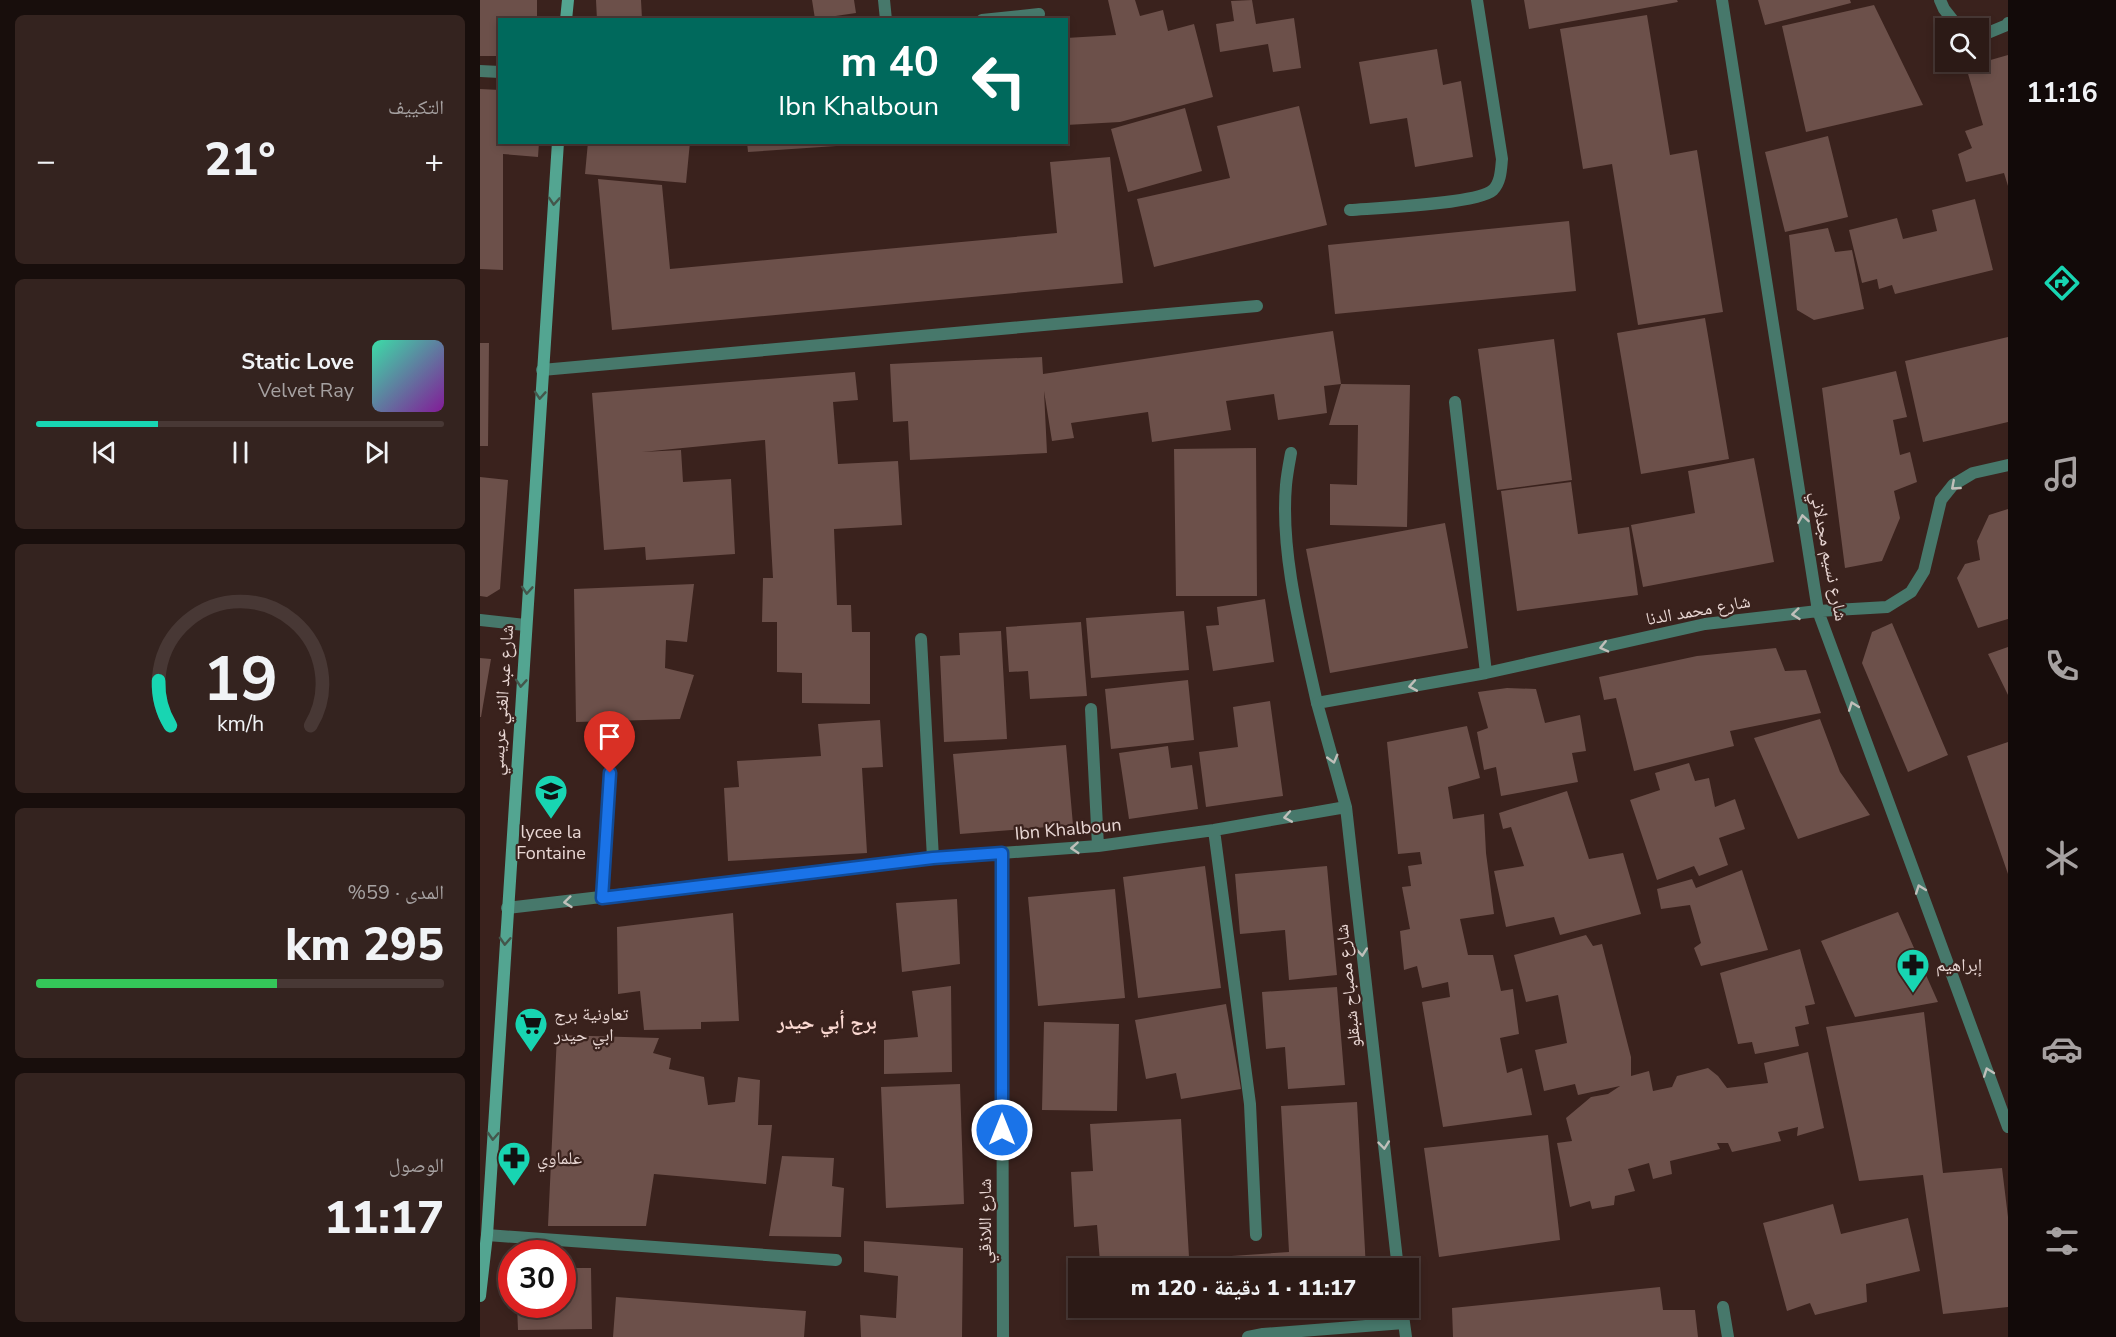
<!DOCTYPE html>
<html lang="ar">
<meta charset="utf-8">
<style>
body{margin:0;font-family:"Nunito Sans","Noto Naskh Arabic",sans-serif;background:#34231f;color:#f1f3f6;direction:rtl;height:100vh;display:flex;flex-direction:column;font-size:22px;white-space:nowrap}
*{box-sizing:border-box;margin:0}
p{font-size:20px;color:#a6a1a1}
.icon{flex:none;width:33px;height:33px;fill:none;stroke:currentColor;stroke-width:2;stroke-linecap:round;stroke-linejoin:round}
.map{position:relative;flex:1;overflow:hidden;direction:ltr}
.details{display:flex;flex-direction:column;gap:15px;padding:15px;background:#180e0c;width:480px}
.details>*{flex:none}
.banner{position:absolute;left:18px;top:18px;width:570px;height:126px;border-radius:0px;box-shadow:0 3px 9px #0003,0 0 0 2px #483835;direction:rtl;background:#00695c;color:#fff;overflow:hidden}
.controls{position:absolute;left:1455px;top:18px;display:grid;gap:12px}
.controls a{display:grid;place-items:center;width:54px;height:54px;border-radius:0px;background:#2c1a16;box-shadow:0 3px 9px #0003,0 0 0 2px #483835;font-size:30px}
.speed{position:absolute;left:18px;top:1240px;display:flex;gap:12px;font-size:30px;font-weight:700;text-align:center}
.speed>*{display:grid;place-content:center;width:78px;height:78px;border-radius:50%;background:#2c1a16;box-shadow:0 3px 9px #0003,0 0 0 2px #483835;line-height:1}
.speed .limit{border:9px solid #d22;background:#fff;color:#111}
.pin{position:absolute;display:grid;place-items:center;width:51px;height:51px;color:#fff;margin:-62px -26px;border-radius:50% 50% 50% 0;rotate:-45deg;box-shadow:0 0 6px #0007}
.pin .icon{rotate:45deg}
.me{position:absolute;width:66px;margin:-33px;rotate:0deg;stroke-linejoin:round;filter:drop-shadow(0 0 4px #0008)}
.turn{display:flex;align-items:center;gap:21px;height:126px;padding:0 30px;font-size:27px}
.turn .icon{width:78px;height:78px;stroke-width:2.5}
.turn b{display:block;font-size:42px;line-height:51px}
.big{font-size:45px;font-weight:800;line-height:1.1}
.details .card{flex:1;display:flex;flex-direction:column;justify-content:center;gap:9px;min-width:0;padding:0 21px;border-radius:9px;background:#34231f}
.details .dial{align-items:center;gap:0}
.dial svg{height:156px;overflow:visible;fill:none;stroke:#483835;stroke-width:7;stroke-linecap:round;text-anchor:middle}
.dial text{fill:#f1f3f6;stroke:none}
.song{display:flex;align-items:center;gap:18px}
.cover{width:72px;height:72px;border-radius:9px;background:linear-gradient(135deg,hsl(160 70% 55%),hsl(290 70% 35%))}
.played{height:6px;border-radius:3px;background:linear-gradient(90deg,#18d5b2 30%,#483835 30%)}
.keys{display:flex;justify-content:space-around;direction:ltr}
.heat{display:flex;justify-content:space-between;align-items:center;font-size:33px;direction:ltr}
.charge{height:9px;border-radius:4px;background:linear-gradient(90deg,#34c759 59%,#483835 0)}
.trip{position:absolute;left:588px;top:1258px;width:351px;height:60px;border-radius:0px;background:#2c1a16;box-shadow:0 3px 9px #0003,0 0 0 2px #483835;font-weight:800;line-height:60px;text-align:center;direction:rtl}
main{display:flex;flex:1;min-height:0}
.menu{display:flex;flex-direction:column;width:108px;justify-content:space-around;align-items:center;background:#120a09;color:#a6a1a1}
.menu .icon{width:42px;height:42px}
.menu .current{color:#18d5b2}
.menu b{font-size:27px;color:#f1f3f6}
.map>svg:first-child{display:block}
.building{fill:#6c504a}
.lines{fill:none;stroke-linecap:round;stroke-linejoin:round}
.lane{stroke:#47786b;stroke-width:12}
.street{stroke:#47786b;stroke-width:12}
.secondary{stroke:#53a591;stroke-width:12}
.oneway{stroke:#44564b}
.oneway2{stroke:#c0bfba}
.route-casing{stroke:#114b97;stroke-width:15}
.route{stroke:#1a73e8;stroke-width:10}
.labels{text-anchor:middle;stroke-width:4.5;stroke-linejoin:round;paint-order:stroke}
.street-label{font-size:18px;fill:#e9d7d4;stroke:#3a221d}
.poi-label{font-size:18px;fill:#e9d7d4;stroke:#3a221d;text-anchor:start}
.neighbourhood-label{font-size:20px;font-weight:bold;fill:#fad8d1;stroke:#3a221d}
</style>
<main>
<nav class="menu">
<b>11:16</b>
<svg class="icon current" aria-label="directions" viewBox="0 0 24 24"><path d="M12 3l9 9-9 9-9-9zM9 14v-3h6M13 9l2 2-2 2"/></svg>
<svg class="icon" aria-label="music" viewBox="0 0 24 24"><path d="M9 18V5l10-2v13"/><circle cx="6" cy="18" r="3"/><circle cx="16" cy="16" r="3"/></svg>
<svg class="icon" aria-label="phone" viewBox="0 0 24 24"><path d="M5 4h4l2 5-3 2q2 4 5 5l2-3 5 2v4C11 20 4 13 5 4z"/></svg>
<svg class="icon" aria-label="climate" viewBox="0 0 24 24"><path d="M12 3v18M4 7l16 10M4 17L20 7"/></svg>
<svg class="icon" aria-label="car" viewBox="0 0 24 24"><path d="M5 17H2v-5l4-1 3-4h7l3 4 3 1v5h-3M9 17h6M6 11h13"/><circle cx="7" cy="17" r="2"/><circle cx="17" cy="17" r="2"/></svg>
<svg class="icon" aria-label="filters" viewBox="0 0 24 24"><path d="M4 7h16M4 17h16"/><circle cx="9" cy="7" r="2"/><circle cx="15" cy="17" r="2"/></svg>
</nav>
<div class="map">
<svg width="1528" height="1337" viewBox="0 0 1528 1337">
<rect width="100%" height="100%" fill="#3a221d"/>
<path class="building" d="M 0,0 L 57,0 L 57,20 L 20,20 L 20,56 L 0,56 Z
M 116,0 L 161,0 L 162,19 L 117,20 Z
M 332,0 L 374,0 L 376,13 L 335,19 Z
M 628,0 L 655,0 L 660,16 L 683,10 L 688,31 L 714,24 L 733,97 L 640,122 L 586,125 L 586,38 L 636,35 Z
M 772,0 L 776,24 L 814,18 L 821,68 L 793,72 L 788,44 L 740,52 L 736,24 L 754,21 L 751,1 Z
M 1044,0 L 1197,0 L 1198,2 L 1049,29 Z
M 1278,0 L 1370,0 L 1371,3 L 1285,25 Z
M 1394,5 L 1443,105 L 1326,132 L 1302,26 Z
M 1167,15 L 1190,155 L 1217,150 L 1243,312 L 1158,325 L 1132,164 L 1103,169 L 1080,29 Z
M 957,49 L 963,85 L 981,81 L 993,157 L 935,167 L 927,118 L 890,124 L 879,62 Z
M 1528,55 L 1528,186 L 1524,173 L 1486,182 L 1478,154 L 1492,148 L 1485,131 L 1503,125 L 1486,67 Z
M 0,89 L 20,90 L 20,142 L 59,142 L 58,157 L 23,154 L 23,270 L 0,269 Z
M 819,106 L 847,225 L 674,267 L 657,199 L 750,178 L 737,126 Z
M 705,108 L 722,171 L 648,192 L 631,129 Z
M 1348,136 L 1368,217 L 1305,232 L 1285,152 Z
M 108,142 L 210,142 L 206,183 L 105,174 Z
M 267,142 L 386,142 L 386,144 L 268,152 Z
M 630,157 L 643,283 L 132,330 L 118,179 L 182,185 L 190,269 L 577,233 L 570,162 Z
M 1495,199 L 1513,270 L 1415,294 L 1412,285 L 1399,289 L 1397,279 L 1382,283 L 1369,230 L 1417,218 L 1423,239 L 1457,231 L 1452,210 Z
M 1089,221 L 1096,291 L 855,314 L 848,245 Z
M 1348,228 L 1355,252 L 1372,250 L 1384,309 L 1334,320 L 1317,310 L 1309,235 Z
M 1225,318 L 1249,459 L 1161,474 L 1137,333 Z
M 853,331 L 861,384 L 930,385 L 927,527 L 850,525 L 850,484 L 877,485 L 878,425 L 849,425 L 861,384 L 844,386 L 847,413 L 798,420 L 794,394 L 746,401 L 751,430 L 672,442 L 668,412 L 591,423 L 594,438 L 572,441 L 564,391 L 567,453 L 430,460 L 428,421 L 413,422 L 410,364 L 562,357 L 563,374 Z
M 1528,337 L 1528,422 L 1443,442 L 1425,361 Z
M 1074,339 L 1092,480 L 1017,490 L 998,349 Z
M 0,343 L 9,343 L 8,446 L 0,446 Z
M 1416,371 L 1427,417 L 1413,420 L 1420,455 L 1430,452 L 1437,482 L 1414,491 L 1420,518 L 1402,561 L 1365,568 L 1342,388 Z
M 375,372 L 378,400 L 353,402 L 358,464 L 418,461 L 422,525 L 354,529 L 357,605 L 371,605 L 372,632 L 390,632 L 390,704 L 322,703 L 322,673 L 297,672 L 297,622 L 282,622 L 283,578 L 293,578 L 285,440 L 162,452 L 201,450 L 203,482 L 251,479 L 255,554 L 166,560 L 165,547 L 124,550 L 112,393 Z
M 776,448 L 777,596 L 696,596 L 694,449 Z
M 1274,458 L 1294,562 L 1163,587 L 1151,525 L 1215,513 L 1208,471 Z
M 0,477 L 28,480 L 20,589 L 7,597 L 0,596 Z
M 1091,482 L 1098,534 L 1149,527 L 1158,595 L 1037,611 L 1021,491 Z
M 1528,509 L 1528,619 L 1498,628 L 1477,578 L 1485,564 L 1500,560 L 1497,541 L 1509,515 Z
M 965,523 L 988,648 L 850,673 L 826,549 Z
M 214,584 L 207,642 L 186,640 L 185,668 L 214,675 L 200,719 L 96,722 L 94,589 Z
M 785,599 L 794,662 L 733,671 L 726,626 L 739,625 L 737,607 Z
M 704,611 L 709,670 L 611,678 L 606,618 Z
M 601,622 L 607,696 L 550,699 L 548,671 L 529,672 L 526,627 Z
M 1412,623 L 1468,755 L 1428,772 L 1382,663 L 1392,632 Z
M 521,631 L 527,739 L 464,742 L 460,656 L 480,655 L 479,633 Z
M 1528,647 L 1528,695 L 1508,654 Z
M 1296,648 L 1305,671 L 1326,670 L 1341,713 L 1250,731 L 1254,746 L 1154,771 L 1136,698 L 1124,700 L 1119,677 L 1217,656 Z
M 0,658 L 11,659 L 1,717 L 0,717 Z
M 708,680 L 714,740 L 631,749 L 625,689 Z
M 1027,688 L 1056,689 L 1065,723 L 1100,715 L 1106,751 L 1092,753 L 1098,782 L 1021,796 L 1016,767 L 1004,770 L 997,732 L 1008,728 L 998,692 Z
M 790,701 L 803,796 L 726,807 L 719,752 L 758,747 L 753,707 Z
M 1340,719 L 1360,772 L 1390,815 L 1318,839 L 1274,738 Z
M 400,720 L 403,767 L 382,768 L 387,853 L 248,861 L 244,788 L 259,787 L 257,761 L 341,756 L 338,724 Z
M 987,726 L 1000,778 L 968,787 L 973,819 L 1004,814 L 1006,853 L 1014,914 L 980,919 L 988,955 L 1013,955 L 1021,991 L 1033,989 L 1039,1034 L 1020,1038 L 1027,1073 L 1042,1068 L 1052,1115 L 963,1127 L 942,1002 L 970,997 L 968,982 L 942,988 L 937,966 L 924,970 L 920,931 L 930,929 L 922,887 L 931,886 L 928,866 L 942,864 L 940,852 L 918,854 L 907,742 Z
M 1528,742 L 1528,874 L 1487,756 Z
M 586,745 L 593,825 L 480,834 L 473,754 Z
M 688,746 L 691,768 L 712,765 L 718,809 L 649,819 L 639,753 Z
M 1209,763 L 1215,781 L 1229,778 L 1235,807 L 1255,799 L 1265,829 L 1239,838 L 1248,865 L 1219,876 L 1214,866 L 1177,880 L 1150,800 L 1180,790 L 1175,773 Z
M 1087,791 L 1109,859 L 1143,853 L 1161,914 L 1080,935 L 1074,917 L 1026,927 L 1014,871 L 1044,866 L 1031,827 L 1023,829 L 1019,813 Z
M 725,866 L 741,988 L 658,998 L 643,877 Z
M 847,866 L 857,975 L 809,980 L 805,930 L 760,934 L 755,874 Z
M 1262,870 L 1288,950 L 1221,966 L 1214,948 L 1221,943 L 1210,905 L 1181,909 L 1177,889 L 1212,879 L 1216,888 Z
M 635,889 L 645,998 L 558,1006 L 548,897 Z
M 477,899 L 480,964 L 422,972 L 416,903 Z
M 1418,912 L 1458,1002 L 1375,1017 L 1341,941 Z
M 253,913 L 259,1021 L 221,1022 L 221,1029 L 164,1030 L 160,991 L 138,994 L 137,927 Z
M 1106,935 L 1113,946 L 1122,944 L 1151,1057 L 1151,1076 L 1169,1071 L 1173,1091 L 1192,1087 L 1197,1076 L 1228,1068 L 1238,1076 L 1247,1088 L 1288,1083 L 1284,1063 L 1328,1052 L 1344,1128 L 1317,1136 L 1318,1127 L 1298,1132 L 1301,1141 L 1252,1152 L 1248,1143 L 1237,1143 L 1240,1149 L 1190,1161 L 1192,1174 L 1173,1179 L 1169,1163 L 1148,1169 L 1155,1191 L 1135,1196 L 1134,1205 L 1112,1209 L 1110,1201 L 1090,1207 L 1077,1143 L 1092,1141 L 1086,1118 L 1111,1097 L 1128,1094 L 1140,1086 L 1098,1095 L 1095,1084 L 1064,1091 L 1055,1050 L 1087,1043 L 1078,995 L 1046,1002 L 1034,955 Z
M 1320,949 L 1335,1004 L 1325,1006 L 1329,1024 L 1315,1027 L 1319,1046 L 1275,1054 L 1272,1042 L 1258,1044 L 1240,973 Z
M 471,986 L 472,1072 L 404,1074 L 404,1040 L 438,1037 L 432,991 Z
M 857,987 L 865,1085 L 808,1089 L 805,1047 L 786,1049 L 782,992 Z
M 746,1004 L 761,1089 L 701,1099 L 696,1073 L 666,1079 L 655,1020 Z
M 1444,1012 L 1463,1173 L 1522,1168 L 1528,1217 L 1528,1307 L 1463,1314 L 1443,1175 L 1379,1181 L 1346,1027 Z
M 564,1022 L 639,1024 L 637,1111 L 562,1110 Z
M 77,1035 L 179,1038 L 173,1053 L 191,1058 L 189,1069 L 224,1077 L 228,1105 L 255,1102 L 258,1077 L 280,1080 L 278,1125 L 292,1125 L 286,1184 L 174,1174 L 166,1226 L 68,1226 Z
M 480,1084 L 484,1204 L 406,1208 L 401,1087 Z
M 877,1102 L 886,1269 L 723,1269 L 722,1258 L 809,1252 L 801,1106 Z
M 701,1119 L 709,1257 L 620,1262 L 617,1225 L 594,1227 L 591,1172 L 613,1171 L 610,1124 Z
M 1068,1135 L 1080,1240 L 959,1257 L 944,1148 Z
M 302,1156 L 354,1158 L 352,1186 L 364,1188 L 361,1237 L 289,1236 Z
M 1353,1204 L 1361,1234 L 1428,1218 L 1440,1271 L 1386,1284 L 1387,1302 L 1335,1315 L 1330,1303 L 1307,1311 L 1283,1223 Z
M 384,1241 L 483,1248 L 482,1337 L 381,1337 L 380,1315 L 416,1318 L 418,1276 L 384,1272 Z
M 82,1268 L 111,1268 L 112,1329 L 38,1330 L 37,1305 L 82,1305 Z
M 1180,1287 L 1183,1310 L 1215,1310 L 1218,1337 L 973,1337 L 972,1308 Z
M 136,1297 L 326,1311 L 324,1337 L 133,1337 Z
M 726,1308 L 802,1308 L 802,1310 L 727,1314 Z"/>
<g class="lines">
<path class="lane" d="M 1460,0 L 1464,9 L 1479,28
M 1498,37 L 1527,25 L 1528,23
M 870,210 C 895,208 998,204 1013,190 C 1021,182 1021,169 1022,159 L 997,0
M 811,453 C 809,464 807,474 806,485 C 800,554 822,635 837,703
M 441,639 L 453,858
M 122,898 L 130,773"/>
<path class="street" d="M 404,0 L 406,20
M 1242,0 L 1338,611 L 1528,1127
M 502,20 L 559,14
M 0,71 L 20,72
M 62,370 L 777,306
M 975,402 L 1006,673
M 0,620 L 45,625
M 611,709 L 618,846
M 734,830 L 770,1104 L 776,1235
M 522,853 L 523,1337
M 27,908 L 453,858 L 618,846 L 734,830 L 866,807
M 7,1235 L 356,1260
M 918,1269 L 866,807 L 837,703 L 1006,673 L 1225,624 L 1338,611 L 1407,607 L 1431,592 L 1444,571 L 1461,500 L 1473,485 L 1493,473 L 1528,465
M 1243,1307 L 1248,1337
M 922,1308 L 926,1337
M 768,1337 L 783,1334 L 924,1323"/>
<path class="secondary" d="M 86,20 L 88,0
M 0,1296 L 7,1235 L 78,142"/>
</g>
<defs><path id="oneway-chevron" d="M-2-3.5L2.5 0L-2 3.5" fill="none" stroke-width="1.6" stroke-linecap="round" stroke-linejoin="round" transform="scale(1.5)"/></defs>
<g class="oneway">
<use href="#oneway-chevron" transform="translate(74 201) rotate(94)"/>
<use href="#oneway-chevron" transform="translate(60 395) rotate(94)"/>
<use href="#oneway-chevron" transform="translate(47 590) rotate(94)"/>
<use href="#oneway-chevron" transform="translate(41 683) rotate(94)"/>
<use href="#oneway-chevron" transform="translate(25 941) rotate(93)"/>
<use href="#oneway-chevron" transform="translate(13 1136) rotate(93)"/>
</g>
<g class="oneway2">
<use href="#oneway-chevron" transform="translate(1475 486) rotate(139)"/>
<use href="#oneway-chevron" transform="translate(1323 519) rotate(-99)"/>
<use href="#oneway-chevron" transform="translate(1316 614) rotate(174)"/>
<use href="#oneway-chevron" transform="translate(1124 647) rotate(167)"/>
<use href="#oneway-chevron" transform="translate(933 686) rotate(170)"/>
<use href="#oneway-chevron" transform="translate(1373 706) rotate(-110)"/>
<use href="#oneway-chevron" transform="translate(853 759) rotate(75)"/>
<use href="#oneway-chevron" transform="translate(808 817) rotate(170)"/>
<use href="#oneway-chevron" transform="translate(595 848) rotate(176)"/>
<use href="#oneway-chevron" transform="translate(1440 889) rotate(-110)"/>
<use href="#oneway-chevron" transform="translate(88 902) rotate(174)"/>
<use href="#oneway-chevron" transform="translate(882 952) rotate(84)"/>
<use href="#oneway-chevron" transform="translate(1508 1072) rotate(-110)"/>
<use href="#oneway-chevron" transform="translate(904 1145) rotate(84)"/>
</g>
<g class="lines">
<g class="route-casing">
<path id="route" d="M 130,773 L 122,898 L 453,858 L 522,853 L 522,1130"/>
</g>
<use href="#route" class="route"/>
</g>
<defs>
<g id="school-pin" transform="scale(1.725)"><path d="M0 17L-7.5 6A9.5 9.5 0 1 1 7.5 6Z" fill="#18d5b2" stroke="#3a221d"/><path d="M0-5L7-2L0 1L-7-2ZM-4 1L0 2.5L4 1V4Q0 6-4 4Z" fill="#111"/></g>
<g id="pharmacy-pin" transform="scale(1.725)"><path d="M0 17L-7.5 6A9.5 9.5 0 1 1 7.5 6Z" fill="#18d5b2" stroke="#3a221d"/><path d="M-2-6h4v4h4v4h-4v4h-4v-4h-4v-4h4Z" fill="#111"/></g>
<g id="supermarket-pin" transform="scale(1.725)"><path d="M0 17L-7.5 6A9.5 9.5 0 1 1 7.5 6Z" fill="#18d5b2" stroke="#3a221d"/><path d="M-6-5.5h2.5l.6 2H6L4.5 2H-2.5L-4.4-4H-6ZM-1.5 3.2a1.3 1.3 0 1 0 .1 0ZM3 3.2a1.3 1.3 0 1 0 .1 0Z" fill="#111"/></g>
</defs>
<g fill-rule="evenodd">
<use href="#school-pin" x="71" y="791"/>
<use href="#pharmacy-pin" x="1433" y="965"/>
<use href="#supermarket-pin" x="51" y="1024"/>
<use href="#pharmacy-pin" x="34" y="1158"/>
</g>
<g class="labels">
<g class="street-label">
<text transform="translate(1349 556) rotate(79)" y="6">شارع نسيم مجدلاني</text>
<text transform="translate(1218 610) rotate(-10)" y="6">شارع محمد الدنا</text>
<text transform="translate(22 700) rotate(-86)" y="6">شارع عبد الغني عريسي</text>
<text transform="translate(588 829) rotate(-5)" y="6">Ibn Khalboun</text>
<text transform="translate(868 986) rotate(-96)" y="6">شارع مصباح شبقلو</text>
<text transform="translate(505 1221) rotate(-90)" y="6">شارع اللاذقي</text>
</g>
<g class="poi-label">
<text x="71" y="838" text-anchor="middle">lycee la<tspan x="71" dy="21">Fontaine</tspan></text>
<text x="1456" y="971">إبراهيم</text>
<text x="74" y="1020">تعاونية برج<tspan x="74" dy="21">ابي حيدر</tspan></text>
<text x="57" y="1164">علماوي</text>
</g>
<g class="neighbourhood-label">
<text x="347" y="1029">برج أبي حيدر</text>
</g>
</g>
</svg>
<div class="controls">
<a><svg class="icon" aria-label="search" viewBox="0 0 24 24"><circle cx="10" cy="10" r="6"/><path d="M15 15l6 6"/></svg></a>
</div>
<div class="speed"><div class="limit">30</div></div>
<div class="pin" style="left:130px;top:773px;background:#d93025"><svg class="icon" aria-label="arrive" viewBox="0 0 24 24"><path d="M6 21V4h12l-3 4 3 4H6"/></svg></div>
<svg class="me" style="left:522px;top:1130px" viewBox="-20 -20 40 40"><circle r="17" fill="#1a73e8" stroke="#fff" stroke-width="3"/><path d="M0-11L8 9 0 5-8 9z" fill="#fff"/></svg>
<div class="trip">11:17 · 1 دقيقة · 120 m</div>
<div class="banner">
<div class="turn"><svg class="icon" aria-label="left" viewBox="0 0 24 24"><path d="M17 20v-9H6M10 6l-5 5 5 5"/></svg><div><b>40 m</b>Ibn Khalboun</div></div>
</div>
</div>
<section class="details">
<div class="card"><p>التكييف</p>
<div class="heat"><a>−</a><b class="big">21°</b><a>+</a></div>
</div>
<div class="card">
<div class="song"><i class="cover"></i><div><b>Static Love</b><p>Velvet Ray</p></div></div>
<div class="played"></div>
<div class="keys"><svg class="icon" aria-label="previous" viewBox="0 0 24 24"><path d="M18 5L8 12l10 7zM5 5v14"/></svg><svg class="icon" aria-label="pause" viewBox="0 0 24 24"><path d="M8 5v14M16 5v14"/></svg><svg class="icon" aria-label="next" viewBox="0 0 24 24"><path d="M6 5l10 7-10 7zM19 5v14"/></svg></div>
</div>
<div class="card dial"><svg viewBox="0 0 100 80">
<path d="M14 69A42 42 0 1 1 86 69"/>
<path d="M14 69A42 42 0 0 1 8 46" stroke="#18d5b2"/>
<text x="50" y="56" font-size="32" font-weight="700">19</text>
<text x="50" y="72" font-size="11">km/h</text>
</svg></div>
<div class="card"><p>المدى · 59%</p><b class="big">295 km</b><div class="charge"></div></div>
<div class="card"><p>الوصول</p><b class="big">11:17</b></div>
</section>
</main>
